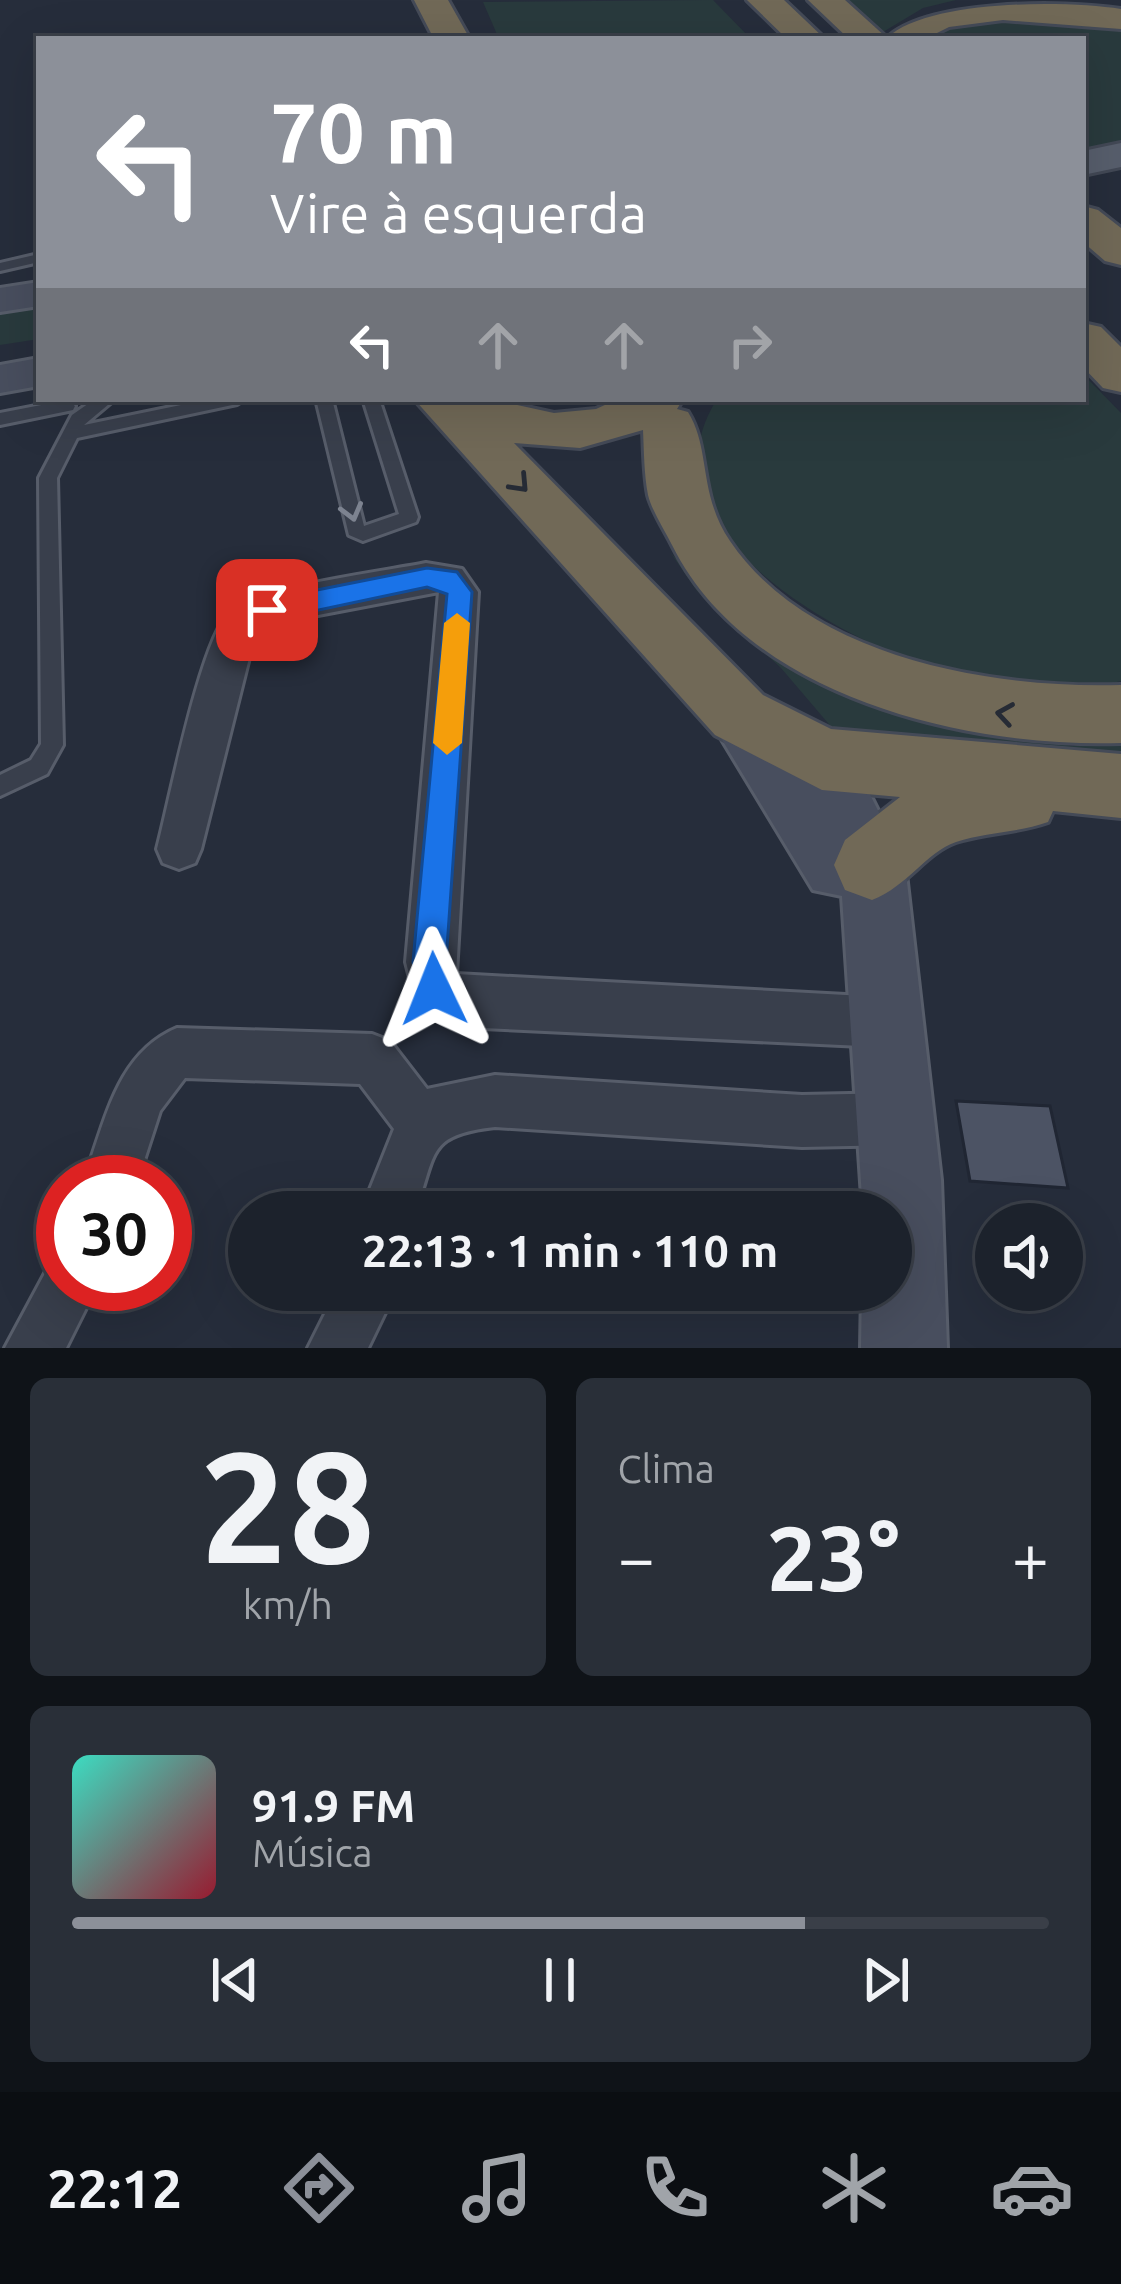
<!DOCTYPE html>
<html lang="pt">
<meta charset="utf-8">
<style>
body{margin:0;font-family:Ubuntu,sans-serif;background:#292f38;color:#f1f3f6;height:100vh;display:flex;flex-direction:column;font-size:45px;white-space:nowrap}
*{box-sizing:border-box;margin:0}
p{font-size:39px;color:#a0a4a9}
.icon{flex:none;width:66px;height:66px;fill:none;stroke:currentColor;stroke-width:2;stroke-linecap:round;stroke-linejoin:round}
.map{position:relative;height:1348px;overflow:hidden}
.drawer{display:flex;flex-direction:column;gap:30px;padding:30px;background:#0f1318;flex:1}
.drawer>*{flex:none}
.hud{position:absolute;left:36px;top:36px;width:1050px;height:366px;border-radius:0px;box-shadow:0 12px 48px #0002,0 0 0 3px #3a3f48;background:#8c9099;color:#fff;overflow:hidden}
.fabs{position:absolute;left:975px;top:1203px;display:grid;gap:24px}
.fabs a{display:grid;place-items:center;width:108px;height:108px;border-radius:50%;background:#1c222c;box-shadow:0 12px 48px #0002,0 0 0 3px #3a3f48;font-size:60px}
.speed{position:absolute;left:36px;top:1155px;display:flex;gap:24px;font-size:60px;font-weight:700;text-align:center}
.speed>*{display:grid;place-content:center;width:156px;height:156px;border-radius:50%;background:#1c222c;box-shadow:0 12px 48px #0002,0 0 0 3px #3a3f48;line-height:1}
.speed .limit{border:18px solid #d22;background:#fff;color:#111}
.pin{position:absolute;display:grid;place-items:center;width:102px;height:102px;color:#fff;margin:-51px;border-radius:24px;box-shadow:0 6px 18px #0006}
.me{position:absolute;width:132px;margin:-66px;rotate:358deg;stroke-linejoin:round;filter:drop-shadow(0 0 9px #0008)}
.turn{display:flex;align-items:center;gap:42px;height:252px;padding:0 36px;font-size:54px}
.turn .icon{width:156px;height:156px;stroke-width:2.5}
.turn b{display:block;font-size:84px;line-height:102px}
.lanes{display:flex;align-items:center;height:114px;padding:0 36px;background:#0003;justify-content:center;gap:60px;direction:ltr}
.lanes .off{opacity:.35}
.big{font-size:90px;font-weight:600;line-height:1.1}
.drawer .widget{flex:1;display:flex;flex-direction:column;justify-content:center;gap:18px;min-width:0;padding:0 42px;border-radius:18px;background:#292f38}
.drawer .dial{align-items:center;gap:0}
.dial b{font-size:156px;line-height:1}
.song{display:flex;align-items:center;gap:36px}
.cover{width:144px;height:144px;border-radius:18px;background:linear-gradient(135deg,hsl(170 70% 55%),hsl(350 70% 35%))}
.played{height:12px;border-radius:6px;background:linear-gradient(90deg,#8c9099 75%,#3a3f48 75%)}
.keys{display:flex;justify-content:space-around;direction:ltr}
.heat{display:flex;justify-content:space-between;align-items:center;font-size:66px;direction:ltr}
.drawer .tiles{flex:1;display:grid;gap:30px;grid-template-columns:1fr 1fr}
.widget:last-child{grid-column:span 2}
.trip{position:absolute;left:228px;top:1191px;width:684px;height:120px;border-radius:60px;background:#1c222c;box-shadow:0 12px 48px #0002,0 0 0 3px #3a3f48;font-weight:600;line-height:120px;text-align:center}
.tab-bar{display:flex;height:192px;justify-content:space-around;align-items:center;background:#0b0e12;color:#a0a4a9}
.tab-bar .icon{width:84px;height:84px}
.tab-bar .active{color:#8c9099}
.tab-bar b{font-size:54px;color:#f1f3f6}
.map>svg:first-child{display:block}
.green{fill:#293a3d}
.building{fill:#4c5364;stroke:#202633;stroke-width:3}
.lines{fill:none;stroke-linecap:round;stroke-linejoin:round}
.lane-casing{stroke:#575d6a;stroke-width:6}
.street-casing{stroke:#575d6a;stroke-width:6}
.secondary-casing{stroke:#575d6a;stroke-width:6}
.primary-casing{stroke:#424855;stroke-width:6}
.highway-casing{stroke:#444a57;stroke-width:6}
.lane{fill:#393f4c;fill-rule:evenodd}
.street{fill:#393f4c;fill-rule:evenodd}
.secondary{fill:#484e5e;fill-rule:evenodd}
.primary{fill:#575e6c;fill-rule:evenodd}
.highway{fill:#716957;fill-rule:evenodd}
.oneway{stroke:#262b35}
.oneway2{stroke:#7d8390}
.route{fill:#1a73e8;stroke:#114b97;stroke-width:3}
.slow{fill:#f59e0b}
</style>
<div class="map">
<svg width="1121" height="1348" viewBox="0 0 1121 1348">
<rect width="100%" height="100%" fill="#262d3b"/>
<path class="green" d="M 713,0 L 751,39 L 499,39 L 483,2 Z
M 843,0 L 956,0 L 923,8 L 883,32 Z
M 947,16 L 1121,24 L 1121,145 L 1083,154 L 1083,39 L 920,39 Z
M 39,297 L 39,339 L 0,345 L 0,302 Z
M 1083,374 L 1121,413 L 1121,681 C 1076,694 984,686 939,671 C 837,637 635,529 717,399 L 1083,399 Z
M 670,552 L 706,593 L 964,727 L 1072,746 L 1121,744 L 1121,770 L 839,736 L 781,668 L 697,591 Z"/>
<path class="building" d="M 956,1101 L 1050,1106 L 1068,1188 L 970,1181 Z"/>
<g class="lines">
<g class="lane-casing">
<path id="lane" d="M 39,254 L 39,262 L 0,271 L 0,263 Z
M 95,399 L 115,399 L 84,425 L 210,399 L 245,399 L 237,404 L 77,438 L 57,478 L 63,745 L 47,774 L 0,796 L 0,775 L 31,760 L 41,744 L 39,478 L 72,415 Z
M 316,399 L 332,399 L 364,526 L 399,514 L 363,399 L 379,399 L 418,517 L 416,522 L 363,541 L 349,535 Z
M 67,400 L 75,406 L 73,410 L 0,425 L 0,413 Z"/>
</g>
<g class="street-casing">
<path id="street" d="M 426,563 L 462,569 L 478,592 L 456,974 L 883,997 L 900,1005 L 908,1022 L 900,1039 L 883,1047 L 460,1027 L 417,1006 L 406,962 L 439,592 L 276,623 L 255,634 L 201,849 L 195,863 L 179,869 L 163,863 L 157,849 C 169,804 201,637 230,612 C 261,586 382,572 426,563 Z
M 177,1028 L 372,1034 L 390,1041 L 427,1089 L 495,1075 L 802,1095 L 898,1093 L 916,1101 L 924,1119 L 916,1137 L 898,1145 L 802,1147 L 495,1127 C 426,1135 437,1152 415,1212 L 361,1212 L 394,1129 L 360,1084 L 185,1078 L 160,1111 L 137,1182 L 83,1182 C 105,1125 115,1054 177,1028 Z
M 63,1259 L 63,1284 L 98,1284 L 66,1348 L 5,1348 L 50,1264 Z
M 337,1290 L 396,1290 L 368,1348 L 308,1348 Z"/>
</g>
<g class="secondary-casing">
<path id="secondary" d="M 39,282 L 39,306 L 0,312 L 0,288 Z
M 39,358 L 39,386 L 0,393 L 0,365 Z
M 739,690 L 760,697 L 797,749 L 801,740 L 822,733 L 843,740 L 905,865 L 941,1180 L 947,1348 L 861,1348 L 862,1290 L 891,1290 L 891,1212 L 863,1212 L 842,896 L 813,890 L 718,733 L 710,715 L 718,697 Z"/>
</g>
<g class="primary-casing">
<path id="primary" d="M 1121,143 L 1121,167 L 1083,175 L 1083,151 Z"/>
</g>
<g class="highway-casing">
<path id="highway" d="M 414,0 L 448,0 L 470,39 L 434,39 Z
M 747,0 L 784,0 L 825,39 L 787,39 Z
M 808,0 L 845,0 L 887,38 C 927,0 1062,0 1121,9 L 1121,29 L 1003,20 L 949,27 L 925,39 L 849,39 Z
M 1083,206 L 1098,210 L 1121,228 L 1121,265 L 1105,261 L 1083,242 Z
M 1083,323 L 1101,327 L 1121,347 L 1121,392 L 1103,388 L 1083,367 Z
M 414,399 L 490,399 L 554,413 L 596,409 L 618,399 L 683,399 L 677,409 L 688,412 C 711,449 698,494 730,541 C 809,658 992,689 1121,685 L 1121,743 C 966,748 747,697 672,545 C 664,529 652,511 648,495 C 644,474 644,451 643,430 L 580,448 L 514,443 L 763,695 L 831,729 L 1121,754 L 1121,818 L 1053,811 L 1048,822 C 1018,833 986,832 956,842 C 925,853 908,886 872,900 L 845,890 L 834,865 L 845,840 L 900,797 L 822,790 L 715,735 Z"/>
</g>
<use href="#lane" class="lane"/>
<use href="#street" class="street"/>
<use href="#secondary" class="secondary"/>
<use href="#primary" class="primary"/>
<use href="#highway" class="highway"/>
</g>
<defs><path id="oneway-chevron" d="M-2-3.5L2.5 0L-2 3.5" fill="none" stroke-width="1.6" stroke-linecap="round" stroke-linejoin="round" transform="scale(3)"/></defs>
<g class="oneway">
<use href="#oneway-chevron" transform="translate(520 484) rotate(47)"/>
<use href="#oneway-chevron" transform="translate(1005 714) rotate(-171)"/>
</g>
<use class="oneway2" href="#oneway-chevron" transform="translate(352 512) rotate(75)"/>
<path class="route" d="M 427,568 L 457,572 L 472,592 L 446,962 L 451,989 L 446,1001 L 434,1006 L 422,1001 L 413,962 L 447,594 L 427,587 L 267,621 L 254,610 L 267,600 Z"/>
<path class="slow" d="M 457,613 L 470,623 L 462,743 L 447,755 L 433,743 L 444,623 Z"/>
</svg>
<div class="fabs">
<a><svg class="icon" aria-label="sound" viewBox="0 0 24 24"><path d="M4 9h4l5-4v14l-5-4H4zM17 9q2 3 0 6"/></svg></a>
</div>
<div class="speed"><div class="limit">30</div></div>
<div class="pin" style="left:267px;top:610px;background:#d93025"><svg class="icon" aria-label="arrive" viewBox="0 0 24 24"><path d="M6 21V4h12l-3 4 3 4H6"/></svg></div>
<svg class="me" style="left:434px;top:989px" viewBox="-20 -20 40 40"><path d="M0-17L14 15 0 8-14 15z" fill="#1a73e8" stroke="#fff" stroke-width="4"/></svg>
<div class="trip">22:13 · 1 min · 110 m</div>
<div class="hud">
<div class="turn"><svg class="icon" aria-label="left" viewBox="0 0 24 24"><path d="M17 20v-9H6M10 6l-5 5 5 5"/></svg><div><b>70 m</b>Vire à esquerda</div></div>
<div class="lanes"><svg class="icon" aria-label="left" viewBox="0 0 24 24"><path d="M17 20v-9H6M10 6l-5 5 5 5"/></svg><svg class="icon off" aria-label="ahead" viewBox="0 0 24 24"><path d="M12 20V5M6 11l6-6 6 6"/></svg><svg class="icon off" aria-label="ahead" viewBox="0 0 24 24"><path d="M12 20V5M6 11l6-6 6 6"/></svg><svg class="icon off" aria-label="right" viewBox="0 0 24 24"><path d="M7 20v-9h11M14 6l5 5-5 5"/></svg></div>
</div>
</div>
<section class="drawer">
<div class="tiles">
<div class="widget dial"><b>28</b><p>km/h</p></div>
<div class="widget"><p>Clima</p>
<div class="heat"><a>−</a><b class="big">23°</b><a>+</a></div>
</div>
<div class="widget">
<div class="song"><i class="cover"></i><div><b>91.9 FM</b><p>Música</p></div></div>
<div class="played"></div>
<div class="keys"><svg class="icon" aria-label="previous" viewBox="0 0 24 24"><path d="M18 5L8 12l10 7zM5 5v14"/></svg><svg class="icon" aria-label="pause" viewBox="0 0 24 24"><path d="M8 5v14M16 5v14"/></svg><svg class="icon" aria-label="next" viewBox="0 0 24 24"><path d="M6 5l10 7-10 7zM19 5v14"/></svg></div>
</div>
</div>
</section>
<nav class="tab-bar">
<b>22:12</b>
<svg class="icon active" aria-label="directions" viewBox="0 0 24 24"><path d="M12 3l9 9-9 9-9-9zM9 14v-3h6M13 9l2 2-2 2"/></svg>
<svg class="icon" aria-label="music" viewBox="0 0 24 24"><path d="M9 18V5l10-2v13"/><circle cx="6" cy="18" r="3"/><circle cx="16" cy="16" r="3"/></svg>
<svg class="icon" aria-label="phone" viewBox="0 0 24 24"><path d="M5 4h4l2 5-3 2q2 4 5 5l2-3 5 2v4C11 20 4 13 5 4z"/></svg>
<svg class="icon" aria-label="climate" viewBox="0 0 24 24"><path d="M12 3v18M4 7l16 10M4 17L20 7"/></svg>
<svg class="icon" aria-label="car" viewBox="0 0 24 24"><path d="M5 17H2v-5l4-1 3-4h7l3 4 3 1v5h-3M9 17h6M6 11h13"/><circle cx="7" cy="17" r="2"/><circle cx="17" cy="17" r="2"/></svg>
</nav>
